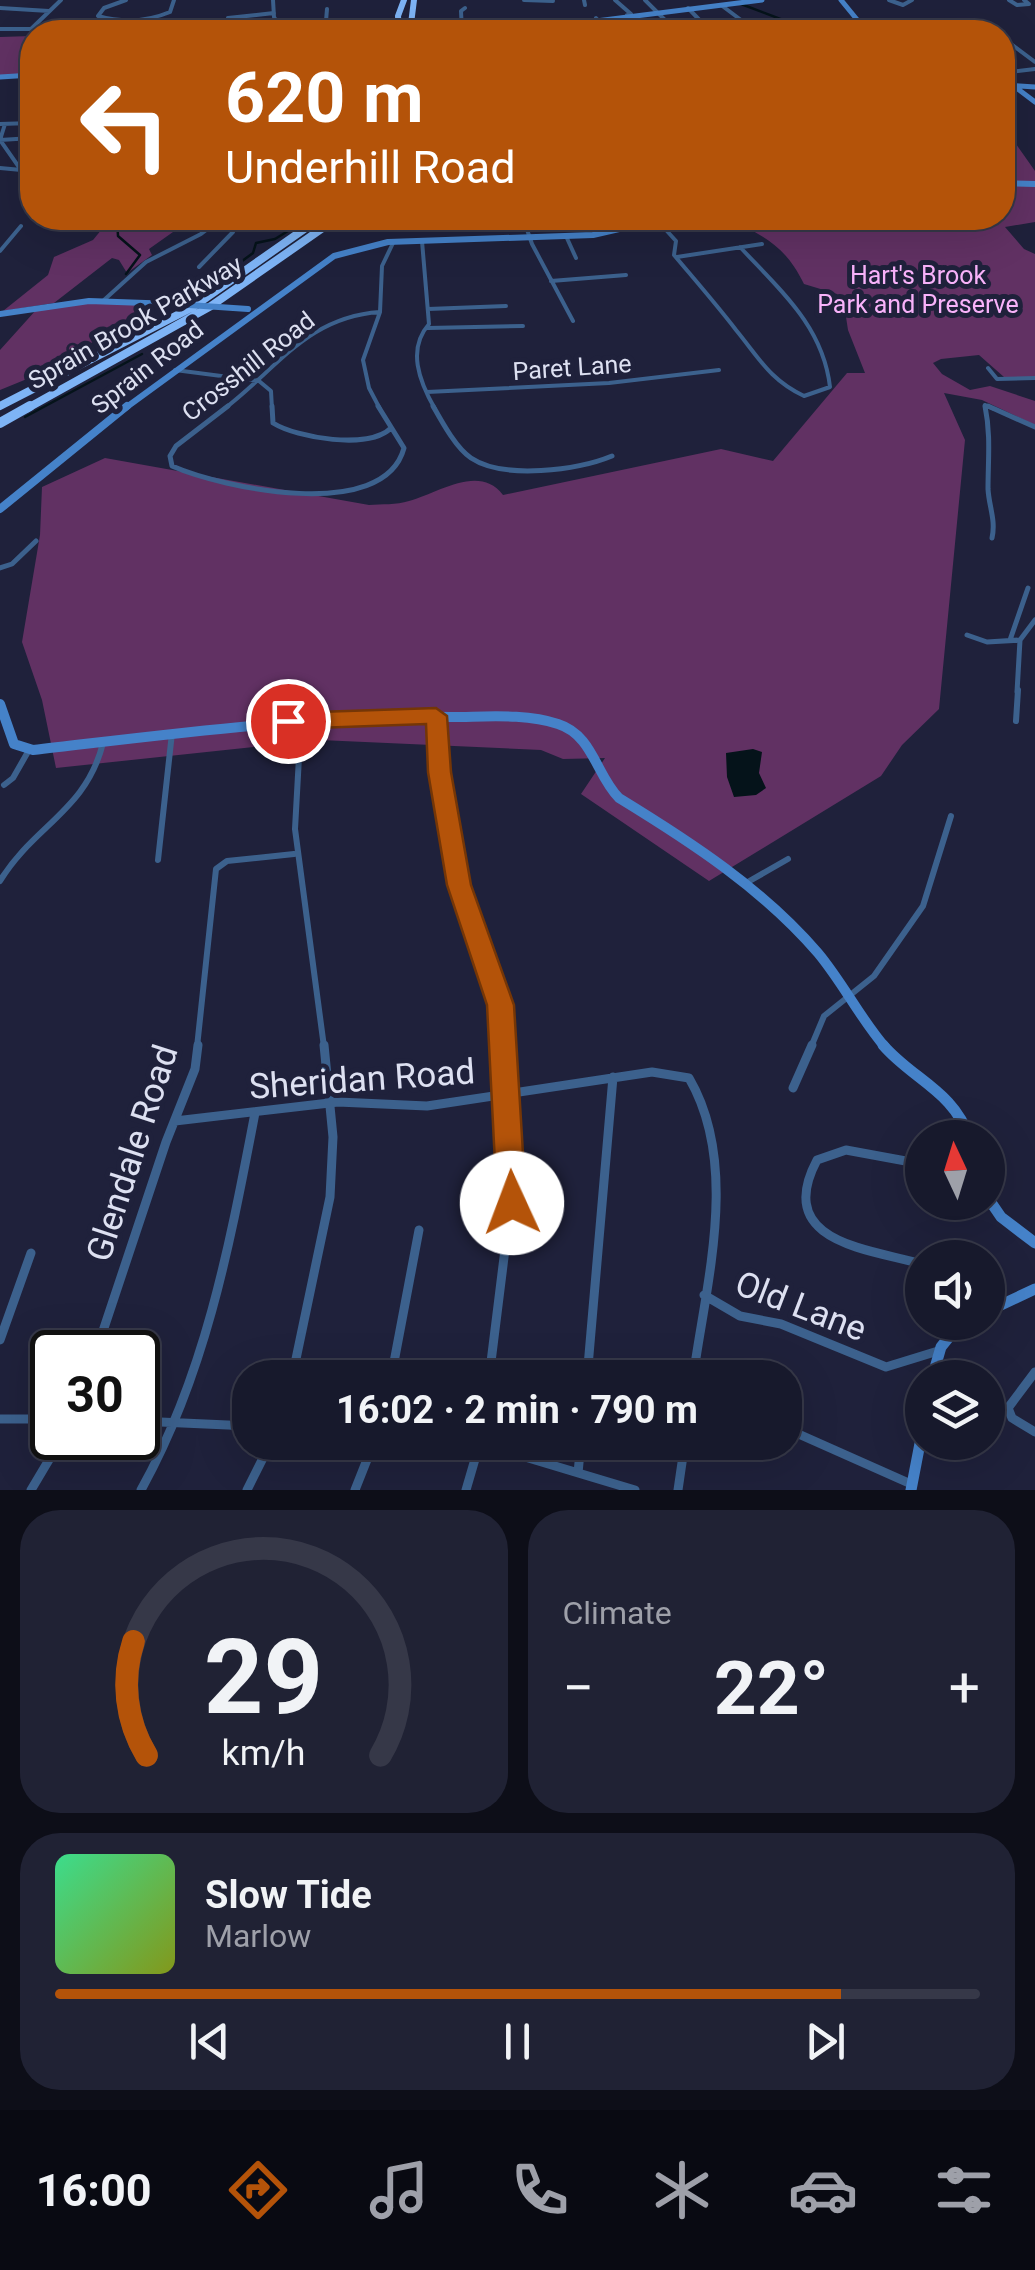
<!DOCTYPE html>
<meta charset="utf-8">
<style>
body{margin:0;font-family:Roboto,sans-serif;background:#202234;color:#f1f3f6;height:100vh;display:flex;flex-direction:column;font-size:38px;white-space:nowrap}
*{box-sizing:border-box;margin:0}
p{font-size:32px;color:#9ea0a9}
.icon{flex:none;width:55px;height:55px;fill:none;stroke:currentColor;stroke-width:2;stroke-linecap:round;stroke-linejoin:round}
.map{position:relative;height:1490px;overflow:hidden}
.drawer{display:flex;flex-direction:column;gap:20px;padding:20px;background:#0d0e18;flex:1}
.drawer>*{flex:none}
.guide{position:absolute;left:20px;top:20px;width:995px;height:210px;border-radius:40px;box-shadow:0 10px 40px #0002,0 0 0 2px #363848;background:#b45309;color:#fff;overflow:hidden}
.needle{width:65px;rotate:356deg}
.controls{position:absolute;left:905px;top:1120px;display:grid;gap:20px}
.controls a{display:grid;place-items:center;width:100px;height:100px;border-radius:50%;background:#17192c;box-shadow:0 10px 40px #0002,0 0 0 2px #363848;font-size:50px}
.speed{position:absolute;left:30px;top:1330px;display:flex;gap:20px;font-size:50px;font-weight:700;text-align:center}
.speed>*{display:grid;place-content:center;width:130px;height:130px;border-radius:50%;background:#17192c;box-shadow:0 10px 40px #0002,0 0 0 2px #363848;line-height:1}
.speed .limit{border:5px solid #111;border-radius:15px;background:#fff;color:#111}
.pin{position:absolute;display:grid;place-items:center;width:85px;height:85px;color:#fff;margin:-42px;border:5px solid #fff;border-radius:50%;box-shadow:0 2px 10px #0007}
.me{position:absolute;width:110px;margin:-55px;rotate:358deg;stroke-linejoin:round;filter:drop-shadow(0 0 8px #0008)}
.turn{display:flex;align-items:center;gap:35px;height:210px;padding:0 40px;font-size:45px}
.turn .icon{width:130px;height:130px;stroke-width:2.5}
.turn b{display:block;font-size:70px;line-height:85px}
.big{font-size:75px;font-weight:700;line-height:1.1}
.drawer .tile{flex:1;display:flex;flex-direction:column;justify-content:center;gap:15px;min-width:0;padding:0 35px;border-radius:40px;background:#202234}
.drawer .dial{align-items:center;gap:0}
.dial svg{height:260px;overflow:visible;fill:none;stroke:#363848;stroke-width:7;stroke-linecap:round;text-anchor:middle}
.dial text{fill:#f1f3f6;stroke:none}
.song{display:flex;align-items:center;gap:30px}
.cover{width:120px;height:120px;border-radius:15px;background:linear-gradient(135deg,hsl(150 70% 55%),hsl(70 70% 35%))}
.played{height:10px;border-radius:5px;background:linear-gradient(90deg,#b45309 85%,#363848 85%)}
.keys{display:flex;justify-content:space-around;direction:ltr}
.heat{display:flex;justify-content:space-between;align-items:center;font-size:55px;direction:ltr}
.drawer .tiles{flex:1;display:grid;gap:20px;grid-template-columns:1fr 1fr}
.tile:last-child{grid-column:span 2}
.trip{position:absolute;left:232px;top:1360px;width:570px;height:100px;border-radius:40px;background:#17192c;box-shadow:0 10px 40px #0002,0 0 0 2px #363848;font-weight:700;line-height:100px;text-align:center}
.menu{display:flex;height:160px;justify-content:space-around;align-items:center;background:#090a12;color:#9ea0a9}
.menu .icon{width:70px;height:70px}
.menu .current{color:#b45309}
.menu b{font-size:45px;color:#f1f3f6}
.map>svg:first-child{display:block}
.green{fill:#613163}
.water{fill:#05131a}
.lines{fill:none;stroke-linecap:round;stroke-linejoin:round}
.stream{stroke:#05131a;stroke-width:2.5}
.street-far3{stroke:#3c618d;stroke-width:4}
.street-far2{stroke:#3c618d;stroke-width:5}
.street-far1{stroke:#3c618d;stroke-width:6}
.street{stroke:#3c618d;stroke-width:9}
.secondary-far4{stroke:#4582c9;stroke-width:5}
.secondary-far3{stroke:#4582c9;stroke-width:6}
.secondary-far2{stroke:#4582c9;stroke-width:8}
.secondary-far1{stroke:#4582c9;stroke-width:10}
.secondary{stroke:#4582c9;stroke-width:11}
.highway-far2{stroke:#7eb4f6;stroke-width:6}
.highway-far1{stroke:#7eb4f6;stroke-width:8}
.highway{stroke:#7eb4f6;stroke-width:10}
.secondary-bridge{stroke:#4582c9;stroke-width:6}
.route{fill:#b45309;stroke:#753606;stroke-width:2.5}
.labels{text-anchor:middle;stroke-width:10;stroke-linejoin:round;paint-order:stroke}
.far-park-label{font-size:25px;fill:#f8b2fa;stroke:#1f213b}
.far-street-label{font-size:25px;fill:#dde0f1;stroke:#1f213b}
.near-street-label{font-size:35px;fill:#dde0f1;stroke:#1f213b}
</style>
<div class="map">
<svg width="1035" height="1490" viewBox="0 0 1035 1490">
<rect width="100%" height="100%" fill="#1f213b"/>
<path class="green" d="M 32,36 L 32,74 L 0,76 L 0,37 Z
M 1002,124 L 1035,171 L 1035,182 L 1003,182 Z
M 1003,184 L 1035,185 L 1035,222 L 1005,227 L 1024,249 L 1035,254 L 1035,377 L 1004,377 L 979,355 L 941,359 L 933,363 L 942,374 L 970,390 L 990,386 L 1035,401 L 1035,425 L 982,400 L 944,393 L 965,440 L 939,709 L 902,745 L 881,776 L 709,881 L 581,794 L 605,758 L 563,759 L 541,750 L 320,740 L 56,768 L 42,700 L 22,642 L 40,535 L 42,487 L 105,458 L 369,505 C 382,504 396,505 409,501 C 437,494 479,463 503,495 L 721,449 L 773,461 L 847,373 L 865,373 L 848,330 L 844,304 L 839,304 L 837,294 L 804,284 C 785,245 765,238 730,218 L 1002,218 Z
M 111,218 L 158,218 L 159,225 L 173,232 L 149,249 L 152,255 L 127,273 L 119,260 L 112,258 L 54,303 L 3,311 L 48,275 L 54,257 L 93,240 Z
M 85,302 L 138,303 L 137,315 L 44,372 L 0,390 L 0,350 L 36,310 Z"/>
<path class="water" d="M 753,749 L 762,752 L 759,773 L 766,788 L 756,795 L 734,797 L 727,777 L 726,753 Z"/>
<g class="lines">
<path class="stream" d="M 741,4 L 791,23
M 794,25 L 798,32
M 117,218 L 118,236 L 140,255 L 126,274
M 169,295 L 196,295
M 192,298 L 253,253 L 256,243 L 275,239 L 309,218
M 25,417 L 142,354"/>
<path class="street-far3" d="M 126,0 L 104,8 L 98,16 C 123,23 146,22 170,12 L 174,0
M 273,0 L 274,17 L 282,32
M 524,0 L 553,1
M 584,0 L 585,5
M 615,0 L 631,14
M 645,0 L 677,32
M 889,0 L 903,5 L 912,0
M 1009,0 L 1017,5 L 1029,4 L 1024,0
M 721,5 L 757,32
M 0,8 L 49,11
M 688,8 L 711,32
M 627,15 L 641,32
M 596,18 L 609,32
M 0,29 L 31,29 L 61,0
M 231,32 L 228,18 L 274,13
M 318,32 L 326,21 L 327,9
M 462,32 L 461,11 L 465,8
M 1003,38 L 1035,62
M 1002,73 L 1035,69
M 0,124 L 32,123
M 5,124 L 0,140 L 21,170 L 30,208
M 0,140 L 32,138
M 0,168 L 32,171
M 523,218 L 532,244 L 573,321
M 604,218 L 611,230
M 657,220 L 676,241 L 674,255 C 695,280 716,304 736,330 C 759,358 770,380 804,396 L 830,387 C 823,326 780,290 740,247
M 566,236 L 576,258
M 422,241 L 429,324 C 407,349 419,381 435,409
M 0,251 L 21,226
M 677,257 L 762,244
M 199,267 L 233,232 L 236,219
M 551,281 L 626,275
M 104,300 L 146,262 L 201,234 L 222,218
M 428,309 L 506,306
M 380,312 L 382,266 L 394,241
M 428,328 L 523,326
M 988,368 L 997,379 L 1035,378
M 175,370 L 259,381 L 271,391 L 272,409
M 427,392 L 609,383 L 719,370
M 985,405 L 986,409
M 985,405 L 994,409
M 224,409 C 278,368 307,317 380,312
M 380,409 L 369,388 L 363,360 L 380,312"/>
<path class="street-far2" d="M 228,406 L 176,446 L 170,456 L 172,466 C 222,488 384,523 404,448 L 378,406
M 272,406 L 273,423 C 297,438 369,450 391,428
M 433,406 C 442,422 456,448 471,458 C 504,480 578,470 612,456
M 985,406 C 991,435 988,460 988,489 C 989,507 996,520 992,538
M 988,406 L 1035,427
M 0,568 L 12,564 L 36,541
M 967,635 L 987,642 L 1020,640
M 1010,640 L 1028,588
M 1017,692 L 1020,640 L 1035,620"/>
<path class="street-far1" d="M 436,716 C 440,772 445,830 459,884 C 473,940 502,989 505,1047
M 301,721 L 295,829 L 324,1047
M 1016,721 L 1018,690
M 4,785 L 13,778 L 29,750
M 158,860 L 172,733
M 0,881 C 34,825 86,811 103,743
M 746,883 L 788,859
M 197,1047 L 216,869 L 227,861 L 294,854
M 811,1047 L 824,1016 L 874,976 L 923,906 L 951,816"/>
<path class="street" d="M 793,1088 L 812,1045
M 175,1121 L 338,1102 L 427,1106 L 652,1072 L 689,1078 C 740,1165 706,1283 693,1378
M 922,1164 L 846,1150 L 817,1160 C 773,1243 870,1249 922,1264
M 704,1295 L 740,1316 L 781,1324 L 886,1367 L 938,1351
M 0,1340 L 31,1253
M 96,1352 L 166,1142 L 195,1069 L 198,1045
M 1035,1372 L 1008,1408 L 1012,1418 L 1035,1432
M 292,1378 L 330,1197 L 333,1137 L 324,1045
M 391,1378 L 419,1230
M 489,1378 L 512,1193 L 504,1045
M 587,1378 L 613,1077
M 0,1419 L 52,1419
M 138,1421 L 250,1426
M 785,1428 L 911,1484
M 448,1442 L 505,1451 L 635,1490
M 578,1473 L 581,1442
M 31,1490 L 62,1438
M 141,1490 C 206,1373 230,1243 255,1113
M 247,1490 L 271,1442
M 355,1490 L 374,1442
M 466,1490 L 480,1442
M 678,1490 L 685,1442"/>
<path class="secondary-far4" d="M 841,0 L 859,22 L 883,32
M 509,32 L 762,0
M 0,77 L 32,75
M 1002,85 L 1035,87
M 1014,86 L 1035,102"/>
<path class="secondary-far3" d="M 1002,183 L 1035,184
M 0,314 L 89,301 L 174,304
M 124,409 L 334,256 L 388,242 L 593,235 L 667,218"/>
<path class="secondary-far2" d="M 0,509 L 127,406"/>
<path class="secondary-far1" d="M 0,704 L 14,744 L 33,750 C 173,734 311,715 451,717 C 485,717 525,713 558,724 C 593,735 596,775 619,798 C 691,842 763,889 818,953 C 843,983 860,1018 885,1047"/>
<path class="secondary" d="M 883,1045 C 912,1079 955,1092 969,1138
M 988,1198 L 1001,1217 L 1035,1243
M 988,1311 L 1035,1289
M 932,1378 L 941,1347 L 961,1322
M 911,1490 L 922,1433"/>
<path class="highway-far2" d="M 399,32 L 398,16 L 404,0
M 410,32 L 414,0"/>
<path class="highway-far1" d="M 0,406 L 193,307 L 320,218
M 26,409 L 211,306 L 337,218"/>
<path class="highway" d="M 0,423 L 30,406"/>
<path class="secondary-bridge" d="M 174,304 L 248,309"/>
</g>
<path class="route" d="M 436,708 L 447,716 L 451,772 L 471,885 L 514,1005 L 526,1203 L 522,1213 L 512,1217 L 501,1213 L 497,1203 L 487,1005 L 447,885 L 428,772 L 426,724 L 288,729 L 277,721 L 288,713 Z"/>
<g class="labels">
<g class="far-park-label">
<text x="918" y="284">Hart's Brook<tspan x="918" dy="29">Park and Preserve</tspan></text>
</g>
<g class="far-street-label">
<text transform="translate(135 322) rotate(-30)" y="9">Sprain Brook Parkway</text>
<text transform="translate(248 366) rotate(-38)" y="9">Crosshill Road</text>
<text transform="translate(147 367) rotate(-38)" y="9">Sprain Road</text>
<text transform="translate(572 367) rotate(-4)" y="9">Paret Lane</text>
</g>
<g class="near-street-label">
<text transform="translate(362 1079) rotate(-4)" y="12">Sheridan Road</text>
<text transform="translate(132 1153) rotate(-72)" y="12">Glendale Road</text>
<text transform="translate(801 1306) rotate(21)" y="12">Old Lane</text>
</g>
</g>
</svg>
<div class="controls">
<a><svg class="needle" viewBox="-14 -14 28 28"><path d="M0-13l5 13h-10z" fill="#e53935"/><path d="M0 13l5-13h-10z" fill="#9ea0a9"/></svg></a>
<a><svg class="icon" aria-label="sound" viewBox="0 0 24 24"><path d="M4 9h4l5-4v14l-5-4H4zM17 9q2 3 0 6"/></svg></a>
<a><svg class="icon" aria-label="layers" viewBox="0 0 24 24"><path d="M12 4l9 5-9 5-9-5zM3 14l9 5 9-5"/></svg></a>
</div>
<div class="speed"><div class="limit">30</div></div>
<div class="pin" style="left:288px;top:721px;background:#d93025"><svg class="icon" aria-label="arrive" viewBox="0 0 24 24"><path d="M6 21V4h12l-3 4 3 4H6"/></svg></div>
<svg class="me" style="left:512px;top:1203px" viewBox="-20 -20 40 40"><circle r="19" fill="#fff"/><path d="M0-13L10 11 0 6-10 11z" fill="#b45309"/></svg>
<div class="trip">16:02 · 2 min · 790 m</div>
<div class="guide">
<div class="turn"><svg class="icon" aria-label="left" viewBox="0 0 24 24"><path d="M17 20v-9H6M10 6l-5 5 5 5"/></svg><div><b>620 m</b>Underhill Road</div></div>
</div>
</div>
<section class="drawer">
<div class="tiles">
<div class="tile dial"><svg viewBox="0 0 100 80">
<path d="M14 69A42 42 0 1 1 86 69"/>
<path d="M14 69A42 42 0 0 1 10 34" stroke="#b45309"/>
<text x="50" y="56" font-size="32" font-weight="700">29</text>
<text x="50" y="72" font-size="11">km/h</text>
</svg></div>
<div class="tile"><p>Climate</p>
<div class="heat"><a>−</a><b class="big">22°</b><a>+</a></div>
</div>
<div class="tile">
<div class="song"><i class="cover"></i><div><b>Slow Tide</b><p>Marlow</p></div></div>
<div class="played"></div>
<div class="keys"><svg class="icon" aria-label="previous" viewBox="0 0 24 24"><path d="M18 5L8 12l10 7zM5 5v14"/></svg><svg class="icon" aria-label="pause" viewBox="0 0 24 24"><path d="M8 5v14M16 5v14"/></svg><svg class="icon" aria-label="next" viewBox="0 0 24 24"><path d="M6 5l10 7-10 7zM19 5v14"/></svg></div>
</div>
</div>
</section>
<nav class="menu">
<b>16:00</b>
<svg class="icon current" aria-label="directions" viewBox="0 0 24 24"><path d="M12 3l9 9-9 9-9-9zM9 14v-3h6M13 9l2 2-2 2"/></svg>
<svg class="icon" aria-label="music" viewBox="0 0 24 24"><path d="M9 18V5l10-2v13"/><circle cx="6" cy="18" r="3"/><circle cx="16" cy="16" r="3"/></svg>
<svg class="icon" aria-label="phone" viewBox="0 0 24 24"><path d="M5 4h4l2 5-3 2q2 4 5 5l2-3 5 2v4C11 20 4 13 5 4z"/></svg>
<svg class="icon" aria-label="climate" viewBox="0 0 24 24"><path d="M12 3v18M4 7l16 10M4 17L20 7"/></svg>
<svg class="icon" aria-label="car" viewBox="0 0 24 24"><path d="M5 17H2v-5l4-1 3-4h7l3 4 3 1v5h-3M9 17h6M6 11h13"/><circle cx="7" cy="17" r="2"/><circle cx="17" cy="17" r="2"/></svg>
<svg class="icon" aria-label="filters" viewBox="0 0 24 24"><path d="M4 7h16M4 17h16"/><circle cx="9" cy="7" r="2"/><circle cx="15" cy="17" r="2"/></svg>
</nav>
